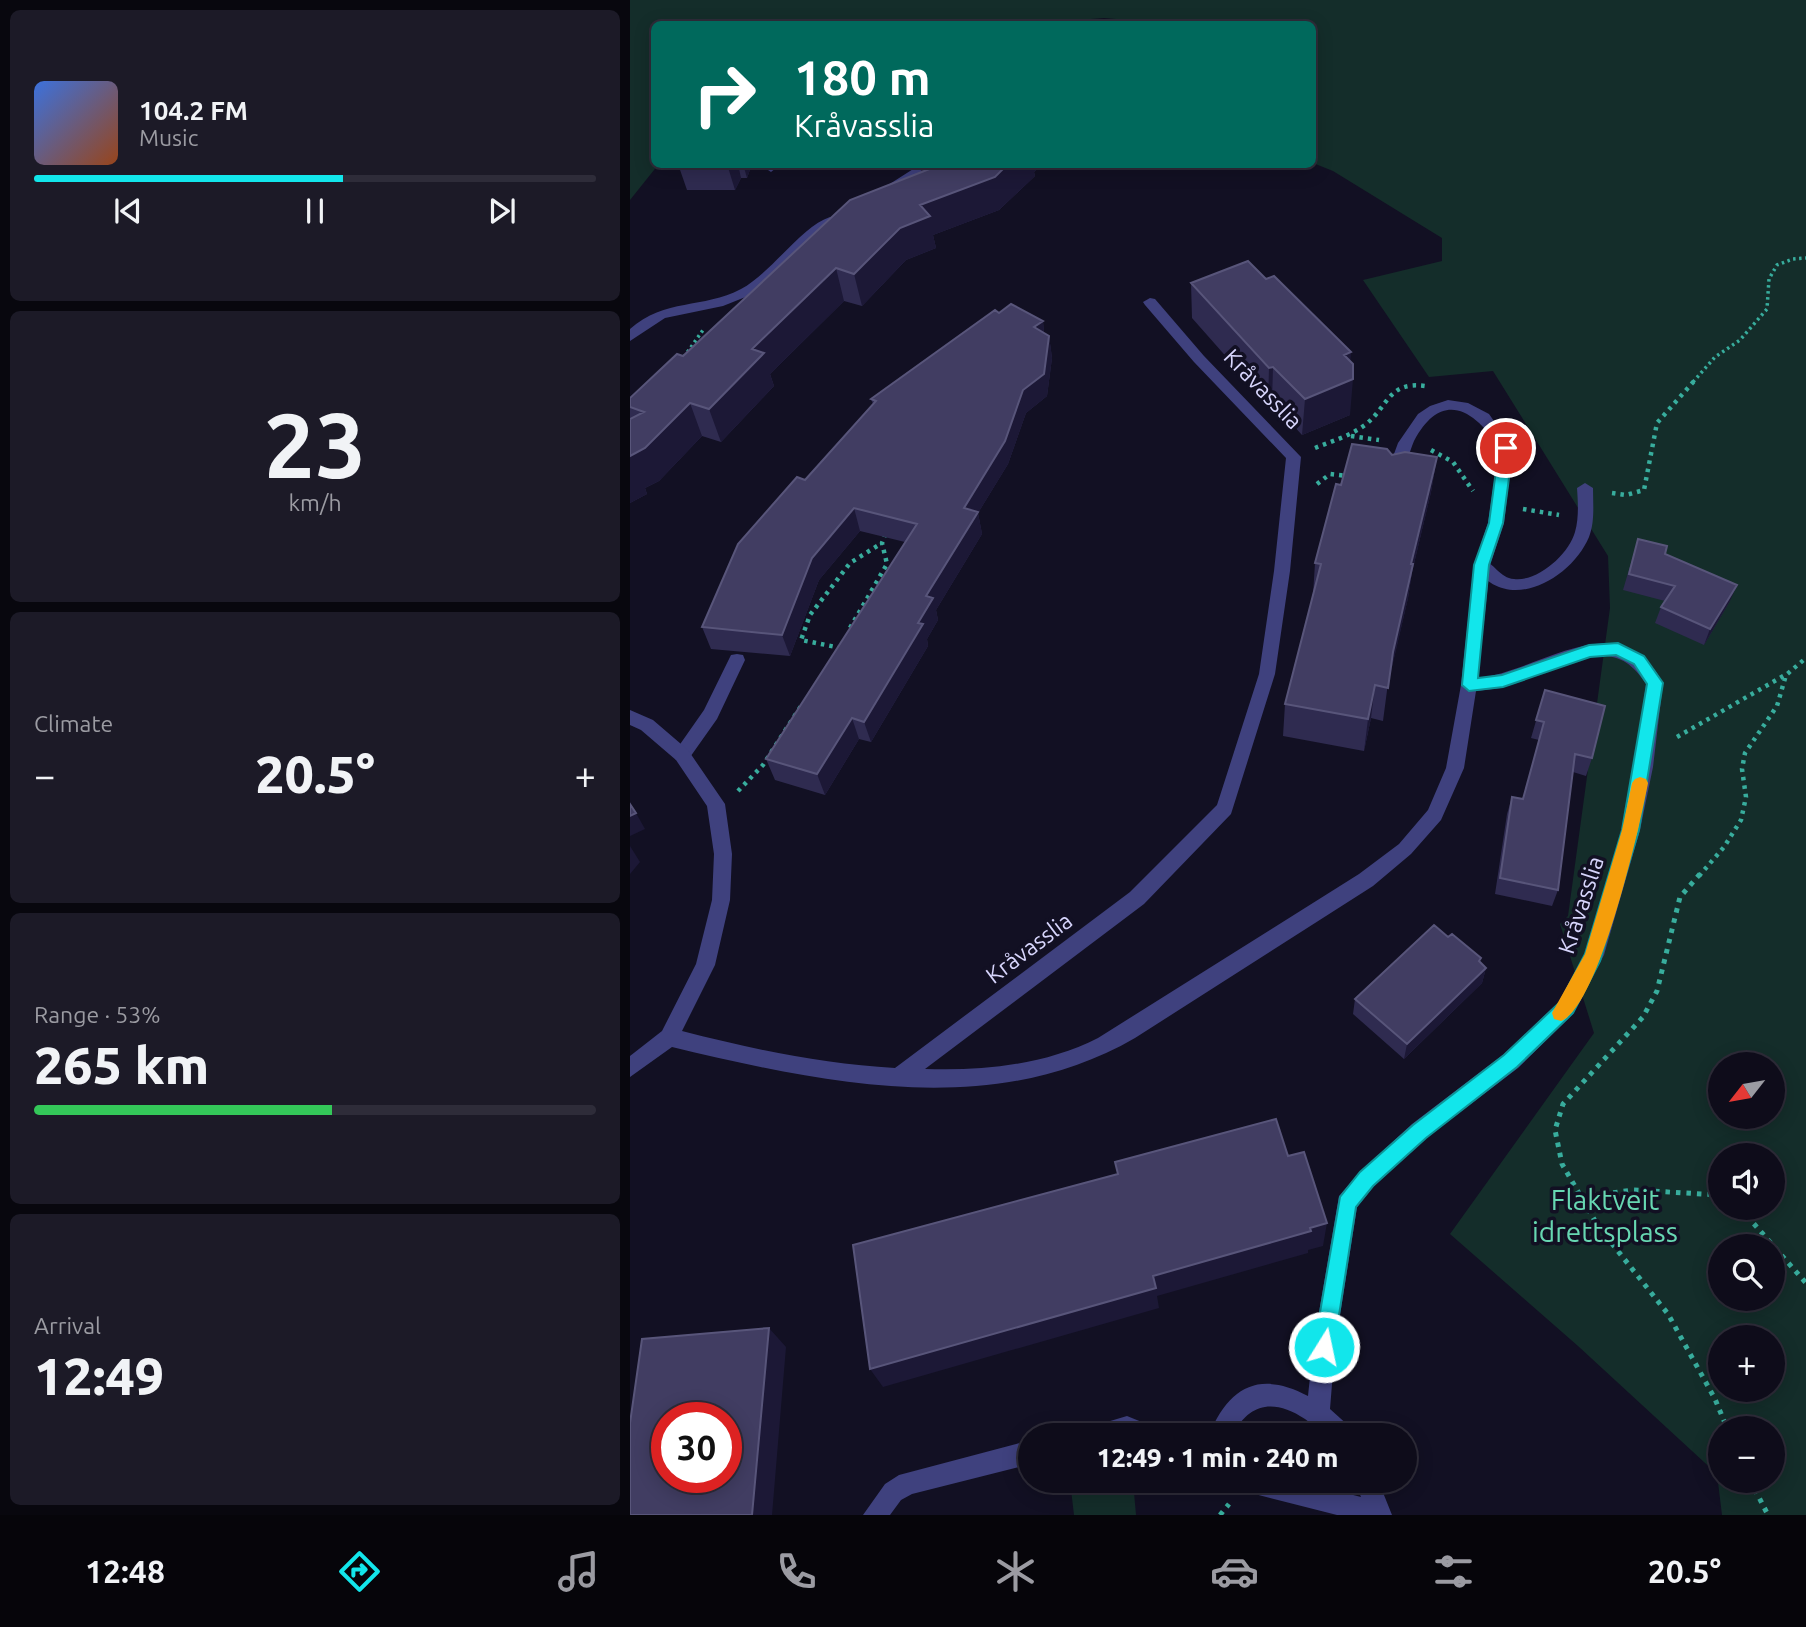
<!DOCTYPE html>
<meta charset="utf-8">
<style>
body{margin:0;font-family:Ubuntu,sans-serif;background:#1c1a27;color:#f1f3f6;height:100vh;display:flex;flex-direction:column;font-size:26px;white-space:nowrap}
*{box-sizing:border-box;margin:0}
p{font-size:23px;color:#9b9ba2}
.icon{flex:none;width:38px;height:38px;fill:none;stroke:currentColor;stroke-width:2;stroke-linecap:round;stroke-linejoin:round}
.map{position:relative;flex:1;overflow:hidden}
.sheet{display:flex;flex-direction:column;gap:10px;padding:10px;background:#08070e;width:630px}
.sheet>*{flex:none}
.banner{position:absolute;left:21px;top:21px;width:665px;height:147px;border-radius:10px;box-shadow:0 4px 18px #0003,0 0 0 2px #2e2c39;background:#00695c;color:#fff;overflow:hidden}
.needle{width:46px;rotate:239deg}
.tools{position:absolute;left:1078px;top:1052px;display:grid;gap:14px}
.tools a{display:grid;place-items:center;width:77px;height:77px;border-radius:50%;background:#0e0c1a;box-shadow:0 4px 18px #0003,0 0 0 2px #2e2c39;font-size:35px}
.speed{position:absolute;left:21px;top:1402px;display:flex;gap:14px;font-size:35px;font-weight:700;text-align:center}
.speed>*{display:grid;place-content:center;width:91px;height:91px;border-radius:50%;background:#0e0c1a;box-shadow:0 4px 18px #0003,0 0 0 2px #2e2c39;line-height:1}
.speed .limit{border:10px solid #d22;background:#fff;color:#111}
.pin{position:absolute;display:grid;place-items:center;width:60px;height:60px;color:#fff;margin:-30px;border:4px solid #fff;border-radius:50%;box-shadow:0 2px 7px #0007}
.me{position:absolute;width:77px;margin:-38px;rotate:10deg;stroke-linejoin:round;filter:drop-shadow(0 0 5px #0008)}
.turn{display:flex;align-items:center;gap:24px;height:147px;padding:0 28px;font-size:32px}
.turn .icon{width:91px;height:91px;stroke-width:2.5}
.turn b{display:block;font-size:49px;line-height:60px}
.big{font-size:52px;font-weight:800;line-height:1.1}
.sheet .card{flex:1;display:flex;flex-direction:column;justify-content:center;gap:10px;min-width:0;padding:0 24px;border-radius:10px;background:#1c1a27}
.sheet .dial{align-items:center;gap:0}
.dial b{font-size:91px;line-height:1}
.song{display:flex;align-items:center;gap:21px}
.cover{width:84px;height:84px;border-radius:10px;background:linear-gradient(135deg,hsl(220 70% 55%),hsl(20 70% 35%))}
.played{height:7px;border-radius:4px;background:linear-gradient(90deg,#12e6eb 55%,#2e2c39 55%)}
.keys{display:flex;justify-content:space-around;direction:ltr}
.heat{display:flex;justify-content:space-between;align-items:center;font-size:38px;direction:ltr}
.charge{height:10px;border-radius:5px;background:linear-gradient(90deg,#34c759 53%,#2e2c39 0)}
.trip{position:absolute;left:388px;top:1423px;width:399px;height:70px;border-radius:35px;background:#0e0c1a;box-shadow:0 4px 18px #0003,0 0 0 2px #2e2c39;font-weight:800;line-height:70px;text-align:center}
.menu{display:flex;height:112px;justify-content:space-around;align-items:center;background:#06050a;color:#9b9ba2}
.menu .icon{width:49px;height:49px}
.menu .selected{color:#12e6eb}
.menu b{font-size:32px;color:#f1f3f6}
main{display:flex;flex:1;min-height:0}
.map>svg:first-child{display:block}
.green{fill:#142d2a;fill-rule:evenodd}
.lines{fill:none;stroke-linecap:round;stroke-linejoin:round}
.path-far2{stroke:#38ad9d;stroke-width:3.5;stroke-dasharray:2.5 3.5;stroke-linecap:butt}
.path-far1{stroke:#38ad9d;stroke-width:4.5;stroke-dasharray:3.5 5;stroke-linecap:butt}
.path{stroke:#38ad9d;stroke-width:5;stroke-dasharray:4.5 6;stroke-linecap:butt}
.service{fill:#3f417e;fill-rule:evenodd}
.minor{fill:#3f417e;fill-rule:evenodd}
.wall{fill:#2f2b50}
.shaded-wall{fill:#1c1836}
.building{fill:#413d62;stroke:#58557a;stroke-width:2;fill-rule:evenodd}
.route{fill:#12e6eb;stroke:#0c9699;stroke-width:2}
.slow{fill:#f59e0b}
.labels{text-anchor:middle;stroke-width:7;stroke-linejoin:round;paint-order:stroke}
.street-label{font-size:23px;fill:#d7d5fc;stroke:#121023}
.near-park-label{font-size:28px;fill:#67d7b2;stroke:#121023}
</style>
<main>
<section class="sheet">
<div class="card">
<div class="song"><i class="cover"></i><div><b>104.2 FM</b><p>Music</p></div></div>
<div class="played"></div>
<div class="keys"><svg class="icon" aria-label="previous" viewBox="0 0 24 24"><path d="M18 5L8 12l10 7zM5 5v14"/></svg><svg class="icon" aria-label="pause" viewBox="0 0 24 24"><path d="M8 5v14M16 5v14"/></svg><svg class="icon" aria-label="next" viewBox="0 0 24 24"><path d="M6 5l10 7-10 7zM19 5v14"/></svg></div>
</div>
<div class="card dial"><b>23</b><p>km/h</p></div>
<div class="card"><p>Climate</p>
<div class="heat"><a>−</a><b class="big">20.5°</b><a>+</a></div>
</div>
<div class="card"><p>Range · 53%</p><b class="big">265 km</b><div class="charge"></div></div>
<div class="card"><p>Arrival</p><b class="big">12:49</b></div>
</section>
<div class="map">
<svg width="1176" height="1515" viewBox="0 0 1176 1515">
<rect width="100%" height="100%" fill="#121023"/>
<path class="green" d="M 0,0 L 1176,0 L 1176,1515 L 1092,1515 L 1087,1474 L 948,1346 L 820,1234 L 964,1033 L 930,924 L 938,916 L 980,608 L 978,556 L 863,371 L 799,377 L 733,280 L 812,261 L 812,238 L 703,171 L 683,163 L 682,24 L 544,24 L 474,18 L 396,24 L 24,24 L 24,164 L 28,165 L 0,200 ZM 1090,1064 L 1143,1064 L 1143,1116 L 1090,1116 ZM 1090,1155 L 1143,1155 L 1143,1208 L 1090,1208 ZM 1090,1246 L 1143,1246 L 1143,1298 L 1090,1298 ZM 1090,1337 L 1143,1337 L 1143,1390 L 1090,1390 ZM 1090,1428 L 1143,1428 L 1143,1480 L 1090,1480 Z
M 440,1481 L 503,1481 L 506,1515 L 444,1515 Z"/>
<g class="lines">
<path class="path-far2" d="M 54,357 L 73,330
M 1063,382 L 1085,357 L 1110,340 L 1137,309 L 1139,279 L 1147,265 L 1163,259 L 1176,258"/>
<path class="path-far1" d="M 721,436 L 749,440
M 685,448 C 702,441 720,436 735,425 C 759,406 758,381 795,386
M 801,450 L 823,462 L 843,491
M 687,484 L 700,474 L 717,476
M 982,493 L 996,495 L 1014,490 L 1027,423 L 1065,380
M 893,509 L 929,515
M 220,628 L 257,564 L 252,543 L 256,532
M 211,648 L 171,640 L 180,615 L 220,563 L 252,543
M 1047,737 L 1155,675
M 108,791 L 133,765 L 173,703
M 1069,876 L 1094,847 L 1111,820 L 1116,797 L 1112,769 L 1115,753 L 1147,706 L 1156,675 L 1176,658"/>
<path class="path" d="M 1070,874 L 1050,897 L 1027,991 L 1013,1017 L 933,1104 L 925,1130 L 932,1164 L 968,1226 L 1038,1314 L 1085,1399 L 1097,1428
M 952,1197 L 1003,1190 L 1090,1195
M 1110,1208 L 1176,1283
M 1120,1480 L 1138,1515
M 590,1515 L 599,1504"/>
<path class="service" d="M 137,164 L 151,164 L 141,172 L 135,168 Z
M 291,164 L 307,164 L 265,190 L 257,190 L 255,187 Z
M 200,217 L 206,221 L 205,224 L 123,294 L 93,306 L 35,318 L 0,341 L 0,329 C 35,298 73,309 111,289 C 141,273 172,226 200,217 Z
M 955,483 L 963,488 C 963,504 965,522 959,537 C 941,580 875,616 844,565 L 846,561 L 852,559 C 864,563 870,578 884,579 C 908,582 939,554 945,532 C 949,518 948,502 947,488 Z
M 107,654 L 113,655 L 115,660 L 87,719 L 58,760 L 46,760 L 43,755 L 46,750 L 74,710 L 101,655 Z
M 497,1416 L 524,1427 L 528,1435 L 456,1435 L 460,1427 Z
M 401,1440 L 401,1464 L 282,1494 L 271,1500 L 260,1515 L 233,1515 L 255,1484 L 269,1475 Z"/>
<path class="minor" d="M 520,298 L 525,299 L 574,356 L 671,457 L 660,571 L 645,674 L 601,814 L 514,904 L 295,1069 C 353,1071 415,1065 468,1038 L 729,874 L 769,844 L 798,810 L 816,768 L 831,685 L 844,565 L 858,523 L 869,448 C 844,408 811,390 784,441 C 779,453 776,466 770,477 L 760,477 L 757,473 L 768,443 L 788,414 L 800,406 L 818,400 L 838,403 L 859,414 L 883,448 L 874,523 L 860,565 L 848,678 C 912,671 989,601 1033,683 L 1023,767 L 1010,830 L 974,955 L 943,1014 L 888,1068 L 796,1138 L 744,1186 L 727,1207 L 705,1347 L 700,1409 L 720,1427 L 724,1435 C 716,1435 704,1437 696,1435 C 689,1433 681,1423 675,1419 C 645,1399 619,1402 603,1435 L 579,1435 C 599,1387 629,1370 678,1396 L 683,1347 L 709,1196 L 730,1172 L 782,1124 L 874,1054 L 929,1002 L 955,953 L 992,830 L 1005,767 L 1016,684 C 1002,663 989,654 964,656 L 871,688 L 846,691 L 834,768 L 811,820 L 781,854 L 743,886 L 505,1038 C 362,1121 193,1083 42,1047 L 0,1077 L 0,1056 L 32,1031 L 66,964 L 82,900 L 84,854 L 77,806 L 46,760 L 11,730 L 0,725 L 0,710 L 23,720 L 58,750 L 95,804 L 102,854 L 100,900 L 85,965 L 52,1031 C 122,1049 192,1064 265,1068 L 500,892 L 587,805 L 629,674 L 644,571 L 656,458 L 564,362 L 515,305 L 513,302 Z
M 605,1480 L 665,1480 L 731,1497 L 724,1480 L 748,1480 L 762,1515 L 707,1515 L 617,1492 L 609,1488 Z"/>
</g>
<path class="wall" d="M 48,164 L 122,164 L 117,178 L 111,178 L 105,190 L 57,190 Z
M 290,164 L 412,164 L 404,172 L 405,176 L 369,210 L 303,235 L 306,248 L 276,260 L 232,306 L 214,301 L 140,374 L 144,386 L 91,442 L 72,436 L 29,481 L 15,488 L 17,494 L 0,503 L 0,398 L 53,356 L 291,172 Z
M 561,283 L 720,361 L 720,415 L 672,435 L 642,402 L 638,404 L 562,318 Z
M 369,313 L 413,321 L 414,333 L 419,336 L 422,358 L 417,396 L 396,413 L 378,464 L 348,513 L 352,534 L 306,610 L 308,620 L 297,639 L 298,646 L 241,742 L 229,739 L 195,795 L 145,780 L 136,759 L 275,542 L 230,531 L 189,580 L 160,656 L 81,649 L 72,627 L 175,480 L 243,404 L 241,399 Z
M 762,455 L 807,457 L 801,492 L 782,572 L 778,598 L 758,683 L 753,721 L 741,718 L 734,751 L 653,736 L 655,704 L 683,595 L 685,563 L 711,485 Z
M 1008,539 L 1035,554 L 1100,601 L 1074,645 L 1025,623 L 1031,607 L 1035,601 L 993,590 Z
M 915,690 L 962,758 L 956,776 L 943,772 L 928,890 L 922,906 L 865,894 L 877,814 L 882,797 L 893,799 L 909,740 L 901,738 Z
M 850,962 L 856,968 L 852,983 L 774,1059 L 723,1014 L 725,999 Z"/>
<path class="shaded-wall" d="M 97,164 L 108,164 L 111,178 L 105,190 Z
M 113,164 L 122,164 L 117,178 Z
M 378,164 L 412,164 L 404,172 L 405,176 L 369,210 L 303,235 L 306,248 L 276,260 L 232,306 L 224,274 L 270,228 L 290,205 Z
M 206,268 L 214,301 L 140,374 L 144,386 L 91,442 L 79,409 L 122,349 Z
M 413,321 L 415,344 L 404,327 Z
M 419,336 L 422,358 L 417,396 L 396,413 L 378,464 L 348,513 L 352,534 L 306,610 L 308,620 L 297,639 L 298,646 L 241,742 L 234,722 L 288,623 L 296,596 L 334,508 Z
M 721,352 L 719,381 L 723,379 L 720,415 L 672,435 L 675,399 L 714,355 Z
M 643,367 L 642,402 L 638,404 L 639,368 Z
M 60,403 L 72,436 L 29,481 L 15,488 L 17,494 L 0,503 L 0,456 Z
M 807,457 L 801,492 L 782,572 L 778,598 L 758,685 L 763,652 L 781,564 Z
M 224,508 L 230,531 L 189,580 L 160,656 L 152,635 L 182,558 Z
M 1107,585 L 1100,601 L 1074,645 L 1080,629 Z
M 745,685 L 741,718 L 734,751 L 738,719 Z
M 222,718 L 229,739 L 195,795 L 187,774 Z
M 6,813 L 15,829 L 0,836 L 0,816 Z
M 0,846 L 10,862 L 0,874 Z
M 856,968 L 852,983 L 774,1059 L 777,1044 Z
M 697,1223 L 693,1246 L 678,1250 L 678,1253 L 527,1296 L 529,1308 L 253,1387 L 240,1369 L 523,1276 Z
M 139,1328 L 156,1347 L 142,1515 L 122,1515 Z"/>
<path class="building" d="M 299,164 L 378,164 L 365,177 L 290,205 L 300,216 L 270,228 L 224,274 L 206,268 L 122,349 L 134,353 L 79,409 L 60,403 L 15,448 L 0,456 L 0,419 L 14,412 L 0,407 L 0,398 L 47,354 L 53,356 L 220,200 L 302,168 Z
M 618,261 L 636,279 L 644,276 L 721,352 L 714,355 L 723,364 L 723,379 L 675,399 L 643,367 L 639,368 L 561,283 Z
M 381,304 L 413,321 L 404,327 L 419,336 L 414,374 L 393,390 L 375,441 L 334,508 L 348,512 L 296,596 L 303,598 L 288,623 L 293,624 L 234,722 L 222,718 L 187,774 L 136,759 L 287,524 L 224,508 L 182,558 L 152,635 L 72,627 L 108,544 L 167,477 L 175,480 L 246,401 L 241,399 L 365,310 L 369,313 Z
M 722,444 L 757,449 L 762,455 L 775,452 L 807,457 L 781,564 L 783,564 L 763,652 L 758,688 L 745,685 L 738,719 L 655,704 L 691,564 L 685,563 L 706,484 L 711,485 Z
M 1008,539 L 1037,546 L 1035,554 L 1107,585 L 1080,629 L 1031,607 L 1045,586 L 999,574 Z
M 915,690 L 975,706 L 962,758 L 945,754 L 928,890 L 870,878 L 882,797 L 893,799 L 914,722 L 906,720 Z
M 0,804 L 6,813 L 0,816 Z
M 804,925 L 818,937 L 822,934 L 851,958 L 849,961 L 856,968 L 777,1044 L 725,999 Z
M 646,1119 L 658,1156 L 674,1152 L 697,1223 L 680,1228 L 681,1231 L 523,1276 L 526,1288 L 240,1369 L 223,1245 L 488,1174 L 485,1162 Z
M 139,1328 L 122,1515 L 0,1515 L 0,1423 L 12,1339 ZM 37,1418 L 96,1418 L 96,1477 L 37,1477 Z"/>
<path class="route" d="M 876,444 L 883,448 L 873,523 L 859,565 L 848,678 L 872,675 L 959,645 L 988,643 L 1014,656 L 1033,683 L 1009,830 L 970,961 L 943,1013 L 887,1067 L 796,1138 L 743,1186 L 726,1207 L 704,1347 L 701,1354 L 694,1357 L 687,1354 L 684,1347 L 710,1197 L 730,1172 L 783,1125 L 874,1055 L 930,1002 L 955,954 L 992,830 L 1017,684 L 1004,664 L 986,655 L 960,657 L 873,687 L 839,691 L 832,685 L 844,565 L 859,523 L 869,448 Z"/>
<path class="slow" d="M 1010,777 L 1016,779 L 1018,783 C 1010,826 969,1007 931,1021 L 924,1019 L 922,1013 L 955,954 L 992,830 L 1002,783 L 1005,779 Z"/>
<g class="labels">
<g class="street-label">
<text transform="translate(633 389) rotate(46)" y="8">Kråvasslia</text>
<text transform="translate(951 905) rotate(-72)" y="8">Kråvasslia</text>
<text transform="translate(399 948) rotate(-37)" y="8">Kråvasslia</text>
</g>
<g class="near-park-label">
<text x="975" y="1210">Flaktveit<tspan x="975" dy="32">idrettsplass</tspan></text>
</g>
</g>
</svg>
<div class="tools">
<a><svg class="needle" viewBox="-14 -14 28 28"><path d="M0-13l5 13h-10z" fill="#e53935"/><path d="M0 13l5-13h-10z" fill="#9b9ba2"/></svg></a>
<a><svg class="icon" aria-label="sound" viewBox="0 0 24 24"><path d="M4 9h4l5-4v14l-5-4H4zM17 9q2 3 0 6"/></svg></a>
<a><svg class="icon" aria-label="search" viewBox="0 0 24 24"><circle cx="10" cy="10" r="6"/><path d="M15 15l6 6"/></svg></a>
<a>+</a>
<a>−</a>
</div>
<div class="speed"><div class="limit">30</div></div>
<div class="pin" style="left:876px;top:448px;background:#d93025"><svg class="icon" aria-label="arrive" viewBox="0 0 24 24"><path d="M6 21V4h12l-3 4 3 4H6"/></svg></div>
<svg class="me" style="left:694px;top:1347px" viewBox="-20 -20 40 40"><circle r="17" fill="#12e6eb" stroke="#fff" stroke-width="3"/><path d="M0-11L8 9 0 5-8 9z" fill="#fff"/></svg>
<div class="trip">12:49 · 1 min · 240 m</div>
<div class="banner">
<div class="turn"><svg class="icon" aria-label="right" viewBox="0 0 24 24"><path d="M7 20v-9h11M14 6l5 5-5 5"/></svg><div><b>180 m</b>Kråvasslia</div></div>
</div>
</div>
</main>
<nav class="menu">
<b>12:48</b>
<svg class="icon selected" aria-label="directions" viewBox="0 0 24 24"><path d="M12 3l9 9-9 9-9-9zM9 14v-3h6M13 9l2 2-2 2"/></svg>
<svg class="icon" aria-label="music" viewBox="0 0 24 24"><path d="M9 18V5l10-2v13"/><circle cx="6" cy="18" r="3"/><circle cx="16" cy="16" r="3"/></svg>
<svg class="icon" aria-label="phone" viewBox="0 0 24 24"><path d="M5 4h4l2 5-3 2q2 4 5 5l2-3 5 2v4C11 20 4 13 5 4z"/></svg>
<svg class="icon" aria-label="climate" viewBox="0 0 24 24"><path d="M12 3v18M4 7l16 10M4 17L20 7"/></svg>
<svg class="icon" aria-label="car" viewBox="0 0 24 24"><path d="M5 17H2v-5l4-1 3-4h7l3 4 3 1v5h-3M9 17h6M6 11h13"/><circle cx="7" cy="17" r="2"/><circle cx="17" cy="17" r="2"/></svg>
<svg class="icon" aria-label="filters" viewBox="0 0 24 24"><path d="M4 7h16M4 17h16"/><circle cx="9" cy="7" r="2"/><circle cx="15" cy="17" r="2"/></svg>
<b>20.5°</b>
</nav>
